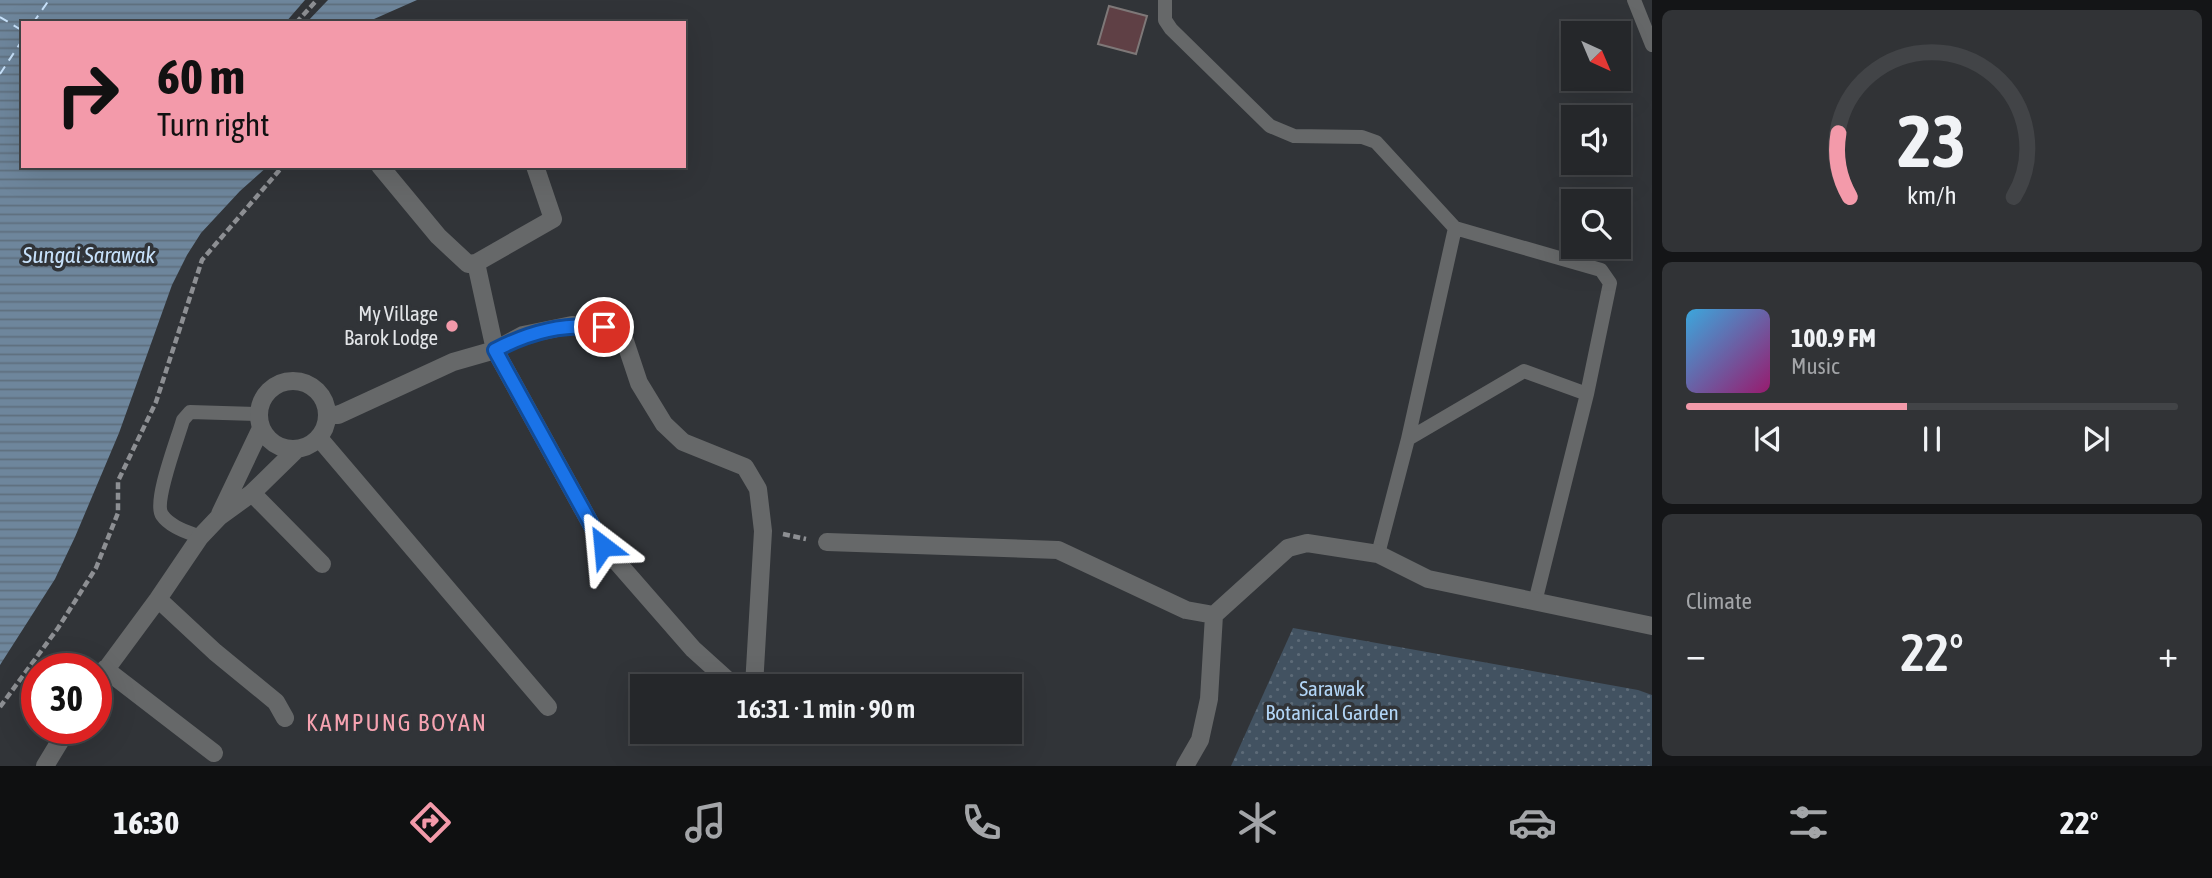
<!DOCTYPE html>
<meta charset="utf-8">
<style>
body{margin:0;font-family:"Asap Condensed",sans-serif;background:#313336;color:#f1f3f6;height:100vh;display:flex;flex-direction:column;font-size:26px;white-space:nowrap}
*{box-sizing:border-box;margin:0}
p{font-size:23px;color:#a3a5a8}
.icon{flex:none;width:38px;height:38px;fill:none;stroke:currentColor;stroke-width:2;stroke-linecap:round;stroke-linejoin:round}
.map{position:relative;flex:1;overflow:hidden}
.panel{display:flex;flex-direction:column;gap:10px;padding:10px;background:#141517;width:560px}
.panel>*{flex:none}
.top-card{position:absolute;left:21px;top:21px;width:665px;height:147px;border-radius:0px;box-shadow:0 7px 28px #0002,0 0 0 2px #424447;background:#f39aaa;color:#111;overflow:hidden}
.needle{width:46px;rotate:136deg}
.controls{position:absolute;left:1561px;top:21px;display:grid;gap:14px}
.controls a{display:grid;place-items:center;width:70px;height:70px;border-radius:0px;background:#25272a;box-shadow:0 7px 28px #0002,0 0 0 2px #424447;font-size:35px}
.speed{position:absolute;left:21px;top:653px;display:flex;gap:14px;font-size:35px;font-weight:700;text-align:center}
.speed>*{display:grid;place-content:center;width:91px;height:91px;border-radius:50%;background:#25272a;box-shadow:0 7px 28px #0002,0 0 0 2px #424447;line-height:1}
.speed .limit{border:10px solid #d22;background:#fff;color:#111}
.pin{position:absolute;display:grid;place-items:center;width:60px;height:60px;color:#fff;margin:-30px;border:4px solid #fff;border-radius:50%;box-shadow:0 2px 7px #0007}
.me{position:absolute;width:77px;margin:-38px;rotate:331deg;stroke-linejoin:round;filter:drop-shadow(0 0 5px #0008)}
.turn{display:flex;align-items:center;gap:24px;height:147px;padding:0 21px;font-size:32px}
.turn .icon{width:91px;height:91px;stroke-width:2.5}
.turn b{display:block;font-size:49px;line-height:60px}
.big{font-size:52px;font-weight:600;line-height:1.1}
.panel .card{flex:1;display:flex;flex-direction:column;justify-content:center;gap:10px;min-width:0;padding:0 24px;border-radius:10px;background:#313336}
.panel .dial{align-items:center;gap:0}
.dial svg{height:182px;overflow:visible;fill:none;stroke:#424447;stroke-width:7;stroke-linecap:round;text-anchor:middle}
.dial text{fill:#f1f3f6;stroke:none}
.song{display:flex;align-items:center;gap:21px}
.cover{width:84px;height:84px;border-radius:10px;background:linear-gradient(135deg,hsl(200 70% 55%),hsl(320 70% 35%))}
.played{height:7px;border-radius:4px;background:linear-gradient(90deg,#f39aaa 45%,#424447 45%)}
.keys{display:flex;justify-content:space-around;direction:ltr}
.heat{display:flex;justify-content:space-between;align-items:center;font-size:38px;direction:ltr}
.trip{position:absolute;left:630px;top:674px;width:392px;height:70px;border-radius:0px;background:#25272a;box-shadow:0 7px 28px #0002,0 0 0 2px #424447;font-weight:600;line-height:70px;text-align:center}
.menu{display:flex;height:112px;justify-content:space-around;align-items:center;background:#0f1011;color:#a3a5a8}
.menu .icon{width:49px;height:49px}
.menu .current{color:#f39aaa}
.menu b{font-size:32px;color:#f1f3f6}
main{display:flex;flex:1;min-height:0}
.map>svg:first-child{display:block}
.park{fill:url(#park-dots)}
.water{fill:url(#water-rules)}
.pier{fill:#313438}
.lines{fill:none;stroke-linecap:round;stroke-linejoin:round}
.ferry{stroke:#c7e1fa;stroke-width:2;stroke-dasharray:9 7;stroke-linecap:butt}
.building{fill:#5f4045;stroke:#7e7878;stroke-width:2}
.path{stroke:#8d8f93;stroke-width:4.5;stroke-dasharray:7 3.5;stroke-linecap:butt}
.lane{stroke:#666869;stroke-width:14}
.street{stroke:#666869;stroke-width:18}
.route-casing{stroke:#114b97;stroke-width:18}
.route{stroke:#1a73e8;stroke-width:12}
.poi-dot{fill:#f39aaa;stroke:#313438;stroke-width:2.5}
.labels{text-anchor:middle;stroke-width:7;stroke-linejoin:round;paint-order:stroke}
.poi-label{font-size:21px;fill:#e3e5e8;stroke:#313438;text-anchor:end}
.park-label{font-size:21px;fill:#b2d5f6;stroke:#313438}
.water-label{font-size:23px;font-style:italic;fill:#c7e1fa;stroke:#313438}
.quarter-label{font-size:24px;letter-spacing:2px;fill:#f6a3b1;stroke:#313438}
</style>
<main>
<div class="map">
<svg width="1652" height="766" viewBox="0 0 1652 766">
<defs>
<pattern id="park-dots" width="8" height="8" patternUnits="userSpaceOnUse" patternTransform="scale(1.75)"><rect width="8" height="8" fill="#425261"/><path d="M2 2h.1M6 6h.1" fill="none" stroke="#5d6b78" stroke-width="1.8" stroke-linecap="round"/></pattern>
<pattern id="water-rules" width="6" height="5" patternUnits="userSpaceOnUse" patternTransform="scale(1.75)"><rect width="6" height="5" fill="#6e869c"/><path d="M0 2.5h6" fill="none" stroke="#5f6f7e"/></pattern>
</defs>
<rect width="100%" height="100%" fill="#313438"/>
<path class="park" d="M 1293,628 L 1638,690 L 1652,695 L 1652,766 L 1231,766 Z"/>
<path class="water" d="M 0,0 L 417,0 L 365,23 L 23,23 L 23,166 L 268,166 L 240,191 L 201,233 L 187,255 L 172,285 L 119,433 L 75,537 L 55,579 L 0,665 Z"/>
<path class="pier" d="M 305,0 L 328,0 L 306,23 L 285,23 Z"/>
<g class="lines">
<path class="ferry" d="M 0,17 L 23,31
M 33,23 L 49,0
M 0,74 L 23,39"/>
</g>
<path class="building" d="M 1109,6 L 1147,16 L 1136,54 L 1098,44 Z"/>
<g class="lines">
<path class="path" d="M 296,23 L 317,0
M 783,534 L 806,539
M 0,707 L 58,628 L 96,568 L 118,513 L 118,481 L 156,402 L 202,260 L 283,166"/>
<path class="lane" d="M 1165,0 L 1165,20 L 1171,29 L 1270,126 L 1294,136 L 1362,137 L 1376,142 L 1455,228 L 1601,270 L 1610,283 L 1587,394 L 1535,602
M 1634,0 L 1652,45
M 1408,439 L 1524,371 L 1587,394
M 200,537 C 188,532 170,527 162,515 C 153,502 178,438 183,420 L 190,412 L 259,414
M 1378,554 L 1408,439 L 1455,228"/>
<path class="street" d="M 380,166 L 438,236 L 468,264 L 476,263 L 553,219 L 535,166
M 476,263 L 495,350 L 603,546 L 693,649 L 734,686
M259 415a34 34 0 1 1 68 0a34 34 0 1 1-68 0Z
M 327,414 L 338,415 L 453,362 L 495,350 L 523,335 L 572,325 L 616,330 L 623,335 L 639,383 L 664,424 L 683,442 L 745,467 L 758,489 L 763,531 L 754,686
M 319,438 L 548,707
M 252,493 L 322,564
M 220,514 L 261,428
M 827,542 L 1058,550 L 1186,610 L 1214,615 L 1288,548 L 1307,543 L 1378,554 L 1428,579 L 1652,626
M 158,599 L 215,652 L 276,702 L 285,718
M 105,669 L 214,753
M 96,683 L 158,599 L 200,537 L 219,517 L 252,493 L 297,449
M 45,766 L 68,728
M 1185,766 L 1200,740 L 1209,699 L 1214,615"/>
</g>
<g class="lines">
<g class="route-casing">
<path id="route" d="M 603,546 L 495,350 C 532,331 562,324 604,327"/>
</g>
<use href="#route" class="route"/>
</g>
<circle class="poi-dot" cx="452" cy="326" r="7"/>
<g class="labels">
<g class="poi-label">
<text x="438" y="321">My Village<tspan x="438" dy="24">Barok Lodge</tspan></text>
</g>
<g class="park-label">
<text x="1332" y="696">Sarawak<tspan x="1332" dy="24">Botanical Garden</tspan></text>
</g>
<g class="water-label">
<text x="89" y="263">Sungai Sarawak</text>
</g>
<g class="quarter-label">
<text x="397" y="731">KAMPUNG BOYAN</text>
</g>
</g>
</svg>
<div class="controls">
<a><svg class="needle" viewBox="-14 -14 28 28"><path d="M0-13l5 13h-10z" fill="#e53935"/><path d="M0 13l5-13h-10z" fill="#a3a5a8"/></svg></a>
<a><svg class="icon" aria-label="sound" viewBox="0 0 24 24"><path d="M4 9h4l5-4v14l-5-4H4zM17 9q2 3 0 6"/></svg></a>
<a><svg class="icon" aria-label="search" viewBox="0 0 24 24"><circle cx="10" cy="10" r="6"/><path d="M15 15l6 6"/></svg></a>
</div>
<div class="speed"><div class="limit">30</div></div>
<div class="pin" style="left:604px;top:327px;background:#d93025"><svg class="icon" aria-label="arrive" viewBox="0 0 24 24"><path d="M6 21V4h12l-3 4 3 4H6"/></svg></div>
<svg class="me" style="left:603px;top:546px" viewBox="-20 -20 40 40"><path d="M0-17L14 15 0 8-14 15z" fill="#1a73e8" stroke="#fff" stroke-width="4"/></svg>
<div class="trip">16:31 · 1 min · 90 m</div>
<div class="top-card">
<div class="turn"><svg class="icon" aria-label="right" viewBox="0 0 24 24"><path d="M7 20v-9h11M14 6l5 5-5 5"/></svg><div><b>60 m</b>Turn right</div></div>
</div>
</div>
<section class="panel">
<div class="card dial"><svg viewBox="0 0 100 80">
<path d="M14 69A42 42 0 1 1 86 69"/>
<path d="M14 69A42 42 0 0 1 9 41" stroke="#f39aaa"/>
<text x="50" y="56" font-size="32" font-weight="700">23</text>
<text x="50" y="72" font-size="11">km/h</text>
</svg></div>
<div class="card">
<div class="song"><i class="cover"></i><div><b>100.9 FM</b><p>Music</p></div></div>
<div class="played"></div>
<div class="keys"><svg class="icon" aria-label="previous" viewBox="0 0 24 24"><path d="M18 5L8 12l10 7zM5 5v14"/></svg><svg class="icon" aria-label="pause" viewBox="0 0 24 24"><path d="M8 5v14M16 5v14"/></svg><svg class="icon" aria-label="next" viewBox="0 0 24 24"><path d="M6 5l10 7-10 7zM19 5v14"/></svg></div>
</div>
<div class="card"><p>Climate</p>
<div class="heat"><a>−</a><b class="big">22°</b><a>+</a></div>
</div>
</section>
</main>
<nav class="menu">
<b>16:30</b>
<svg class="icon current" aria-label="directions" viewBox="0 0 24 24"><path d="M12 3l9 9-9 9-9-9zM9 14v-3h6M13 9l2 2-2 2"/></svg>
<svg class="icon" aria-label="music" viewBox="0 0 24 24"><path d="M9 18V5l10-2v13"/><circle cx="6" cy="18" r="3"/><circle cx="16" cy="16" r="3"/></svg>
<svg class="icon" aria-label="phone" viewBox="0 0 24 24"><path d="M5 4h4l2 5-3 2q2 4 5 5l2-3 5 2v4C11 20 4 13 5 4z"/></svg>
<svg class="icon" aria-label="climate" viewBox="0 0 24 24"><path d="M12 3v18M4 7l16 10M4 17L20 7"/></svg>
<svg class="icon" aria-label="car" viewBox="0 0 24 24"><path d="M5 17H2v-5l4-1 3-4h7l3 4 3 1v5h-3M9 17h6M6 11h13"/><circle cx="7" cy="17" r="2"/><circle cx="17" cy="17" r="2"/></svg>
<svg class="icon" aria-label="filters" viewBox="0 0 24 24"><path d="M4 7h16M4 17h16"/><circle cx="9" cy="7" r="2"/><circle cx="15" cy="17" r="2"/></svg>
<b>22°</b>
</nav>
